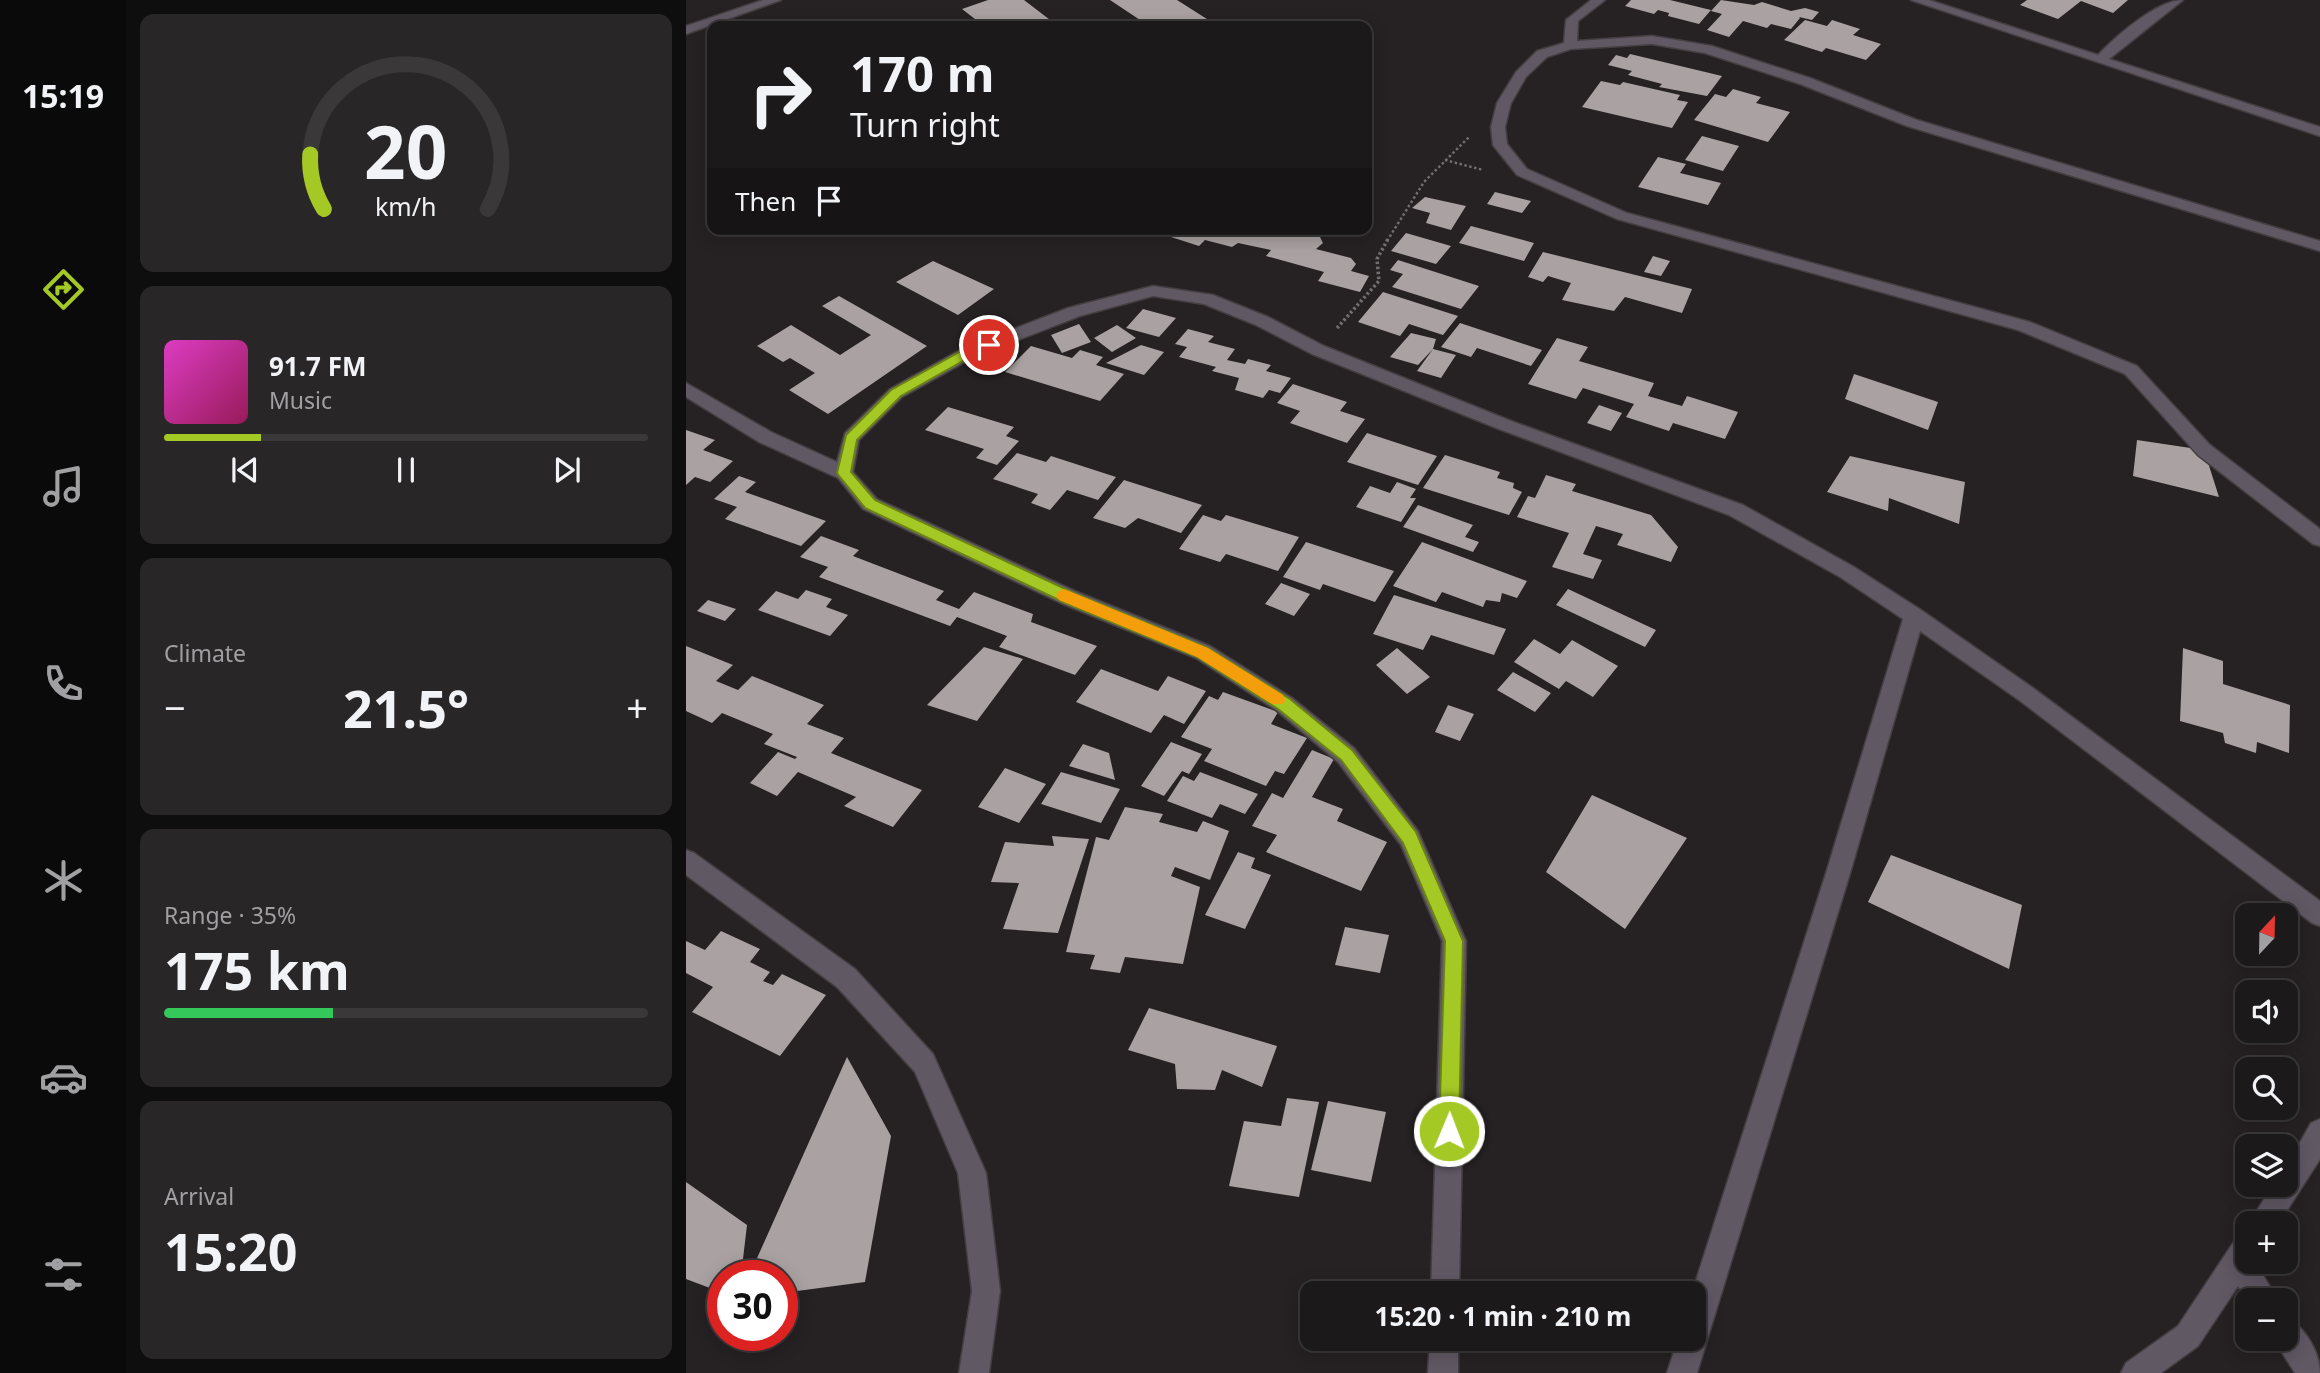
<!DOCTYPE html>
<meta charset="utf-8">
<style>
body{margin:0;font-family:"Noto Sans",sans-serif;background:#292627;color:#f1f3f6;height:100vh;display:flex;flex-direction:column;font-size:26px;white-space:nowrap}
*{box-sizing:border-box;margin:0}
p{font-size:23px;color:#a0a0a2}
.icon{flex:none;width:38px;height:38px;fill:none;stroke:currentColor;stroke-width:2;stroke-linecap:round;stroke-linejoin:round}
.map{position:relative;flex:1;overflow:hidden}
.drawer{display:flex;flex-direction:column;gap:14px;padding:14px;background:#0f0e0e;width:560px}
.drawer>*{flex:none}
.banner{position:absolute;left:21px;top:21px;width:665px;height:214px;border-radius:14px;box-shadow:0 4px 18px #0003,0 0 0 2px #3a3839;background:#1c191a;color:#f1f3f6;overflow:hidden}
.needle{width:46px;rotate:22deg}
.controls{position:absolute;left:1549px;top:903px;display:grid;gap:14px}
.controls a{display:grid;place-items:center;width:63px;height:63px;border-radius:14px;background:#1c191a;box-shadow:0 4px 18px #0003,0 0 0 2px #3a3839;font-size:35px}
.speed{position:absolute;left:21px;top:1260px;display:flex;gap:14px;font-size:35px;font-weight:700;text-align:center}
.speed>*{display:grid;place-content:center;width:91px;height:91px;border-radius:50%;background:#1c191a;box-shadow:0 4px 18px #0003,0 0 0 2px #3a3839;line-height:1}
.speed .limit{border:10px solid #d22;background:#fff;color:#111}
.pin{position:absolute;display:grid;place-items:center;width:60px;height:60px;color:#fff;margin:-30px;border:4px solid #fff;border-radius:50%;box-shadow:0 2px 7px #0007}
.me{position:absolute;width:77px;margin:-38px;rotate:1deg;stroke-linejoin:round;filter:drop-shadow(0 0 5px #0008)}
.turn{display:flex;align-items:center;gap:24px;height:147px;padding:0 28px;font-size:32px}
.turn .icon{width:91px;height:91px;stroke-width:2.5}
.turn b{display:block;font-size:49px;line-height:60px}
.then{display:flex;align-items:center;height:66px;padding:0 28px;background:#0003;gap:14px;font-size:26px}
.big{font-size:52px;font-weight:700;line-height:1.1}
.drawer .tile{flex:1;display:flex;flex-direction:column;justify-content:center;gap:10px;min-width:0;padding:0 24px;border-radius:14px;background:#292627}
.drawer .dial{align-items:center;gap:0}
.dial svg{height:182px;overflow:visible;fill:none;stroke:#3a3839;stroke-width:7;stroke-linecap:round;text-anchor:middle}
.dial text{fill:#f1f3f6;stroke:none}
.song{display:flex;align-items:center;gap:21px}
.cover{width:84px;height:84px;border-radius:10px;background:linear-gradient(135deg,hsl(310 70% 55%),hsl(330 70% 35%))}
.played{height:7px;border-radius:4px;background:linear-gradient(90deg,#a4c824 20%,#3a3839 20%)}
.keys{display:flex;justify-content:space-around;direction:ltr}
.heat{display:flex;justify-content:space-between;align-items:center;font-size:38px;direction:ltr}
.charge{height:10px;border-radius:5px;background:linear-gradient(90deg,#34c759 35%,#3a3839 0)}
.trip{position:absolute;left:614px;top:1281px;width:406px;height:70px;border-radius:14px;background:#1c191a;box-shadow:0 4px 18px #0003,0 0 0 2px #3a3839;font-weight:700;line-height:70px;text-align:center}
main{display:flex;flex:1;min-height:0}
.tabs{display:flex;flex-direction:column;width:126px;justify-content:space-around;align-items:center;background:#0b0a0a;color:#a0a0a2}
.tabs .icon{width:49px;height:49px}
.tabs .selected{color:#a4c824}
.tabs b{font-size:32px;color:#f1f3f6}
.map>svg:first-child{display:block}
.building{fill:#a9a1a2}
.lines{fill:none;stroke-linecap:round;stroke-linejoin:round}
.minor-casing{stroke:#433e40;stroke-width:3}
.path-far1{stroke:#726d6f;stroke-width:2.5;stroke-dasharray:2.5 2.5;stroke-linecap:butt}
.path{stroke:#726d6f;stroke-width:3.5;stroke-dasharray:2.5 2.5;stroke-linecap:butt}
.minor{fill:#605863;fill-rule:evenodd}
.route{fill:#a4c824;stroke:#6b8217;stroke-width:2}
.slow{fill:#f59e0b}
</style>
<main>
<nav class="tabs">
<b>15:19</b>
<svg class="icon selected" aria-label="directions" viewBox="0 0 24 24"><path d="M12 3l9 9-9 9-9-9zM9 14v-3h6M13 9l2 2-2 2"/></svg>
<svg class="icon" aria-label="music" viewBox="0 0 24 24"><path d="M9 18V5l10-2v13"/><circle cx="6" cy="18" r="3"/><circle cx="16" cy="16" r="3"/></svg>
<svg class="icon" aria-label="phone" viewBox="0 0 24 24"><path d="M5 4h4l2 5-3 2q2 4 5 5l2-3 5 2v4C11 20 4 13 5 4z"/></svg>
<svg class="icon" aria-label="climate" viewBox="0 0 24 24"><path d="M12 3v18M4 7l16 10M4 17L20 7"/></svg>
<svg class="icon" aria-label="car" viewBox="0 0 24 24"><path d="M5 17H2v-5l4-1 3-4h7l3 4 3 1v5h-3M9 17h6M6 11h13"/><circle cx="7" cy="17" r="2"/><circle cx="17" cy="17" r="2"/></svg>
<svg class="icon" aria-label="filters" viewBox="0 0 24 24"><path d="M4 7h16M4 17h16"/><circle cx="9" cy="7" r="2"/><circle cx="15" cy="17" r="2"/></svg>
</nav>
<section class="drawer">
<div class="tile dial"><svg viewBox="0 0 100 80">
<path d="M14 69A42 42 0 1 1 86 69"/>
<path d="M14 69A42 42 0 0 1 8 45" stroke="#a4c824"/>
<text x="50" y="56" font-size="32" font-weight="700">20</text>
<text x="50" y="72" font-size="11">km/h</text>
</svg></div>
<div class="tile">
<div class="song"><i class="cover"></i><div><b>91.7 FM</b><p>Music</p></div></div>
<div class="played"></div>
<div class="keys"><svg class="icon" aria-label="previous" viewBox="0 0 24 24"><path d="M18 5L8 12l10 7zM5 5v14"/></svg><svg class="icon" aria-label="pause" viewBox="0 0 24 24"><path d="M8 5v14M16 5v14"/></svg><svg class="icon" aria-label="next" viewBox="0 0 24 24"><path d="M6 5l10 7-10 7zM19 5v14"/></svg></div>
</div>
<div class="tile"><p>Climate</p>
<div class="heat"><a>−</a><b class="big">21.5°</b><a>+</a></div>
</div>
<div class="tile"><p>Range · 35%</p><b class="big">175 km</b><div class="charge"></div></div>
<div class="tile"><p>Arrival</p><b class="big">15:20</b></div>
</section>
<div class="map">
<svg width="1634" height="1373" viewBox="0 0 1634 1373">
<rect width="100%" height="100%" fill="#262123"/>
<path class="building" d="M 302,0 L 338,0 L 372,26 L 298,26 L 276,9 Z
M 424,0 L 491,0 L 532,26 L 463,26 Z
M 945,0 L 984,0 L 1025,10 L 1013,24 L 982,16 L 983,13 L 972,10 L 968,14 L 939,6 Z
M 1035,0 L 1068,5 L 1076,2 L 1105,11 L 1119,8 L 1133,12 L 1126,20 L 1113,17 L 1114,18 L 1105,29 L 1085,24 L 1081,28 L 1057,21 L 1043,37 L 1021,30 L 1036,14 L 1025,11 Z
M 1341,0 L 1442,0 L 1427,13 L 1395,1 L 1372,19 L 1334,5 Z
M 1119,20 L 1141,26 L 1146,20 L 1174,29 L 1167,35 L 1195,44 L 1180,60 L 1140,48 L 1136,52 L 1098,40 Z
M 944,54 L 1036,76 L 1021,96 L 973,87 L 976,84 L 942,75 L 946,71 L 922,65 L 930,55 L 941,58 Z
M 915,81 L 934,85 L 937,82 L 994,95 L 991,100 L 1002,102 L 986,128 L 896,107 Z
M 1047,89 L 1075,97 L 1070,103 L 1104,112 L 1082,142 L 1008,120 L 1029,94 L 1040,97 Z
M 1016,136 L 1053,146 L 1037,171 L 999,160 Z
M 972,157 L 1000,164 L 994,173 L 1035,183 L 1022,205 L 952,187 Z
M 809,192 L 845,201 L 836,213 L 801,204 Z
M 739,197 L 780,206 L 765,230 L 740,223 L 744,213 L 726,208 Z
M 785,226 L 848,243 L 838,261 L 773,243 Z
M 488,229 L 603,229 L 634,237 L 637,243 L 630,249 L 665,258 L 670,264 L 665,271 L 683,276 L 674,292 L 632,281 L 638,272 L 580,256 L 585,250 L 552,243 L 546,247 L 519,240 L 513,246 L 482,236 Z
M 720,233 L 765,246 L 750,264 L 705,251 Z
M 857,252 L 1006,289 L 996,313 L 939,297 L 928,311 L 876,300 L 885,283 L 862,276 L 857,282 L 842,277 Z
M 967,256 L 984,261 L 975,276 L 958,272 Z
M 712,260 L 793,286 L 775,309 L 706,287 L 717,274 L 704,270 Z
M 247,261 L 308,289 L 272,315 L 210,282 Z
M 697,292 L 772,316 L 757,335 L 723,324 L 714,336 L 672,322 Z
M 153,296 L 241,346 L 142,414 L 103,390 L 129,373 L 104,358 L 97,362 L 71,346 L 105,325 L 154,355 L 185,335 L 136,306 Z
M 457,309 L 490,318 L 473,337 L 440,328 Z
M 774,323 L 856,350 L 845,366 L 791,348 L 785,357 L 755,347 Z
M 393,324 L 405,342 L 376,353 L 365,335 Z
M 431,325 L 450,338 L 426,352 L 408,338 Z
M 502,329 L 528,336 L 522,342 L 549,349 L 541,360 L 559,364 L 562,359 L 585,365 L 580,371 L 605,378 L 594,393 L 583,390 L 577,398 L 549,390 L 553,378 L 526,371 L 530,367 L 493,357 L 501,347 L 489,344 Z
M 725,333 L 750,339 L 747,349 L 732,365 L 704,357 Z
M 871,338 L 902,347 L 893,361 L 968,383 L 962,396 L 996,406 L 1001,396 L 1052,412 L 1039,439 L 987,423 L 983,431 L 940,417 L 948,404 L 897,388 L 890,399 L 842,384 Z
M 455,345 L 478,352 L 458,375 L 420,363 Z
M 345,346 L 386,358 L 394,350 L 417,357 L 410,365 L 438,374 L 414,401 L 319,372 Z
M 747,349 L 770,355 L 755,378 L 731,371 Z
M 1168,374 L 1252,402 L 1242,430 L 1159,399 Z
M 607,384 L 661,402 L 654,411 L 679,419 L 661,443 L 604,423 L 614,411 L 591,403 Z
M 913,405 L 936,413 L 925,431 L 901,423 Z
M 262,407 L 328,427 L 320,436 L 333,441 L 311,465 L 290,458 L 298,449 L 239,430 Z
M 0,430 L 29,440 L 17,450 L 47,461 L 24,482 L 9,477 L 0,485 Z
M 681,433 L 751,456 L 732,485 L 661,462 Z
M 1451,440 L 1518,450 L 1533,497 L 1447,476 Z
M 331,453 L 360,462 L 365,456 L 430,477 L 412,500 L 381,490 L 364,510 L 345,503 L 352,494 L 307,479 Z
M 759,455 L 814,472 L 811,478 L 828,483 L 827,488 L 836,492 L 823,515 L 737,488 Z
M 1164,456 L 1279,482 L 1273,524 L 1203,498 L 1202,511 L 1141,492 Z
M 860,475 L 890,484 L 886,491 L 965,515 L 992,547 L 985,562 L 931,545 L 937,534 L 910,526 L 897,554 L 916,560 L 907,579 L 866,567 L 883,533 L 831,517 L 842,496 L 849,498 Z
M 53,476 L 70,482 L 59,492 L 140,521 L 115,546 L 39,519 L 51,507 L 28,499 Z
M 438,480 L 516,505 L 495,533 L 452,518 L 439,528 L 407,518 Z
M 711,482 L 730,489 L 724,498 L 730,498 L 715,522 L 670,507 L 684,486 L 704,493 Z
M 732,505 L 787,525 L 779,537 L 793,542 L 787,552 L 717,527 Z
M 517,515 L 535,521 L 540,515 L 613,537 L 592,571 L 540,554 L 534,562 L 493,549 Z
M 135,536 L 173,550 L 167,556 L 258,591 L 250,600 L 273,609 L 288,592 L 347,614 L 345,622 L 411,646 L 389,675 L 313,647 L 321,636 L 271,617 L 264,626 L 133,577 L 142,567 L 114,557 Z
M 620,542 L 708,571 L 689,602 L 637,584 L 634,590 L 597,577 Z
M 736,542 L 841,581 L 831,598 L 816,593 L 814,602 L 800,600 L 797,607 L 756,592 L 750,602 L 707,586 Z
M 595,583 L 624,594 L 608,616 L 579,604 Z
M 882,589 L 970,630 L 959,647 L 870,605 Z
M 120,590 L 146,599 L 140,607 L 162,615 L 144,636 L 72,610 L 90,591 L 112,599 Z
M 708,595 L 820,629 L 808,655 L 745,635 L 737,650 L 687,634 Z
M 22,600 L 50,609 L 39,621 L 11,611 Z
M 848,639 L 874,654 L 886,640 L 932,666 L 907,697 L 880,681 L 873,689 L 828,662 Z
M 0,646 L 47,665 L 30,681 L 52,690 L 66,676 L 138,705 L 121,724 L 158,738 L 145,753 L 236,790 L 207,827 L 158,806 L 170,797 L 112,772 L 91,796 L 64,783 L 92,752 L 109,759 L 111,757 L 78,744 L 87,734 L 36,713 L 26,723 L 0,711 Z
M 298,647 L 337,659 L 291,721 L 241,705 Z
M 711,648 L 744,677 L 721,694 L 690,665 Z
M 1497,648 L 1537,661 L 1537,684 L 1604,705 L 1603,753 L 1571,742 L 1570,753 L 1539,743 L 1537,733 L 1494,721 Z
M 415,669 L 472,691 L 482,676 L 520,691 L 498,724 L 478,715 L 465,733 L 390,702 Z
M 827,672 L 865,693 L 849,712 L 811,690 Z
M 537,692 L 592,712 L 585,724 L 621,738 L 598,774 L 589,771 L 580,786 L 518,761 L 526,749 L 495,737 L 523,696 L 532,700 Z
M 762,705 L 788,714 L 774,741 L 749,732 Z
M 485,742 L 516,754 L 503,774 L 496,771 L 478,796 L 455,786 Z
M 397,744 L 423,753 L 429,780 L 383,766 Z
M 626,750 L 648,759 L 626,797 L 657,809 L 651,821 L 701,842 L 675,891 L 580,852 L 591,835 L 566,826 L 586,793 L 597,798 Z
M 319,768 L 360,784 L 333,823 L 292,807 Z
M 375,772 L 434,789 L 415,823 L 355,804 Z
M 514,772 L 572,794 L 559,814 L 534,804 L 526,818 L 481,801 L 497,776 L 508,781 Z
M 906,795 L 1001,838 L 939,929 L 860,872 Z
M 439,807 L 477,814 L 473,822 L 511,832 L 517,821 L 543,831 L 524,880 L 489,867 L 485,876 L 514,887 L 497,964 L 439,957 L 434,973 L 404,969 L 409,955 L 380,952 L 410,837 L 423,840 Z
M 366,836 L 403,839 L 372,933 L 317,929 L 333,883 L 305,882 L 319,842 L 368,846 Z
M 552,852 L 569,858 L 565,868 L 585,875 L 559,929 L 519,915 Z
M 1205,855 L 1336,905 L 1323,969 L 1182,902 Z
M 659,927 L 703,935 L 694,973 L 649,965 Z
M 35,931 L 74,949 L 64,962 L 84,972 L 77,981 L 87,985 L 96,974 L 140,995 L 94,1056 L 6,1012 L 27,987 L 0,973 L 0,941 L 19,950 Z
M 463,1008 L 591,1046 L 576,1087 L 536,1070 L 529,1090 L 491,1089 L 489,1064 L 442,1050 Z
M 161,1057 L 205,1136 L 179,1282 L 96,1293 L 96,1276 L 63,1276 Z
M 601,1098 L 633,1102 L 613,1197 L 543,1186 L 558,1121 L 595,1126 Z
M 642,1101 L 700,1112 L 685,1182 L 625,1170 Z
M 0,1182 L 61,1225 L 55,1276 L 37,1276 L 37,1293 L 0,1279 Z"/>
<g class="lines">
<g class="minor-casing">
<path id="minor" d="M 77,0 L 95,0 L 0,34 L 0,26 Z
M 905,0 L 919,0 L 892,21 L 891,41 L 966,36 L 1026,46 L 1124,78 L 1231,120 L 1634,241 L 1634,251 L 1221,126 L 1114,84 L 1019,53 L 966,44 L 885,49 L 861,57 L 840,77 L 825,103 L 819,127 L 821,144 L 841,169 L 941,213 L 1344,322 L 1451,366 L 1524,445 L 1634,529 L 1634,546 L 1627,544 L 1512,455 L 1439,374 L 1332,330 L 931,219 L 831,175 L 807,145 L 805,127 L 811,103 L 830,72 L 851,51 L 878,43 L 880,20 Z
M 1225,0 L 1243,0 L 1412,55 C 1430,36 1471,0 1497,0 L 1423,59 L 1634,127 L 1634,136 Z
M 467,286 L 527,295 L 582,317 L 638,346 L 825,421 L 1057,505 L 1168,567 L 1235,610 L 1347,688 L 1634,901 L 1634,926 L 1626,923 L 1333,700 L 1234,631 L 1165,870 L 1011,1373 L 981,1373 L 992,1339 L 1008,1339 L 1006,1293 L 1141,870 L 1217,619 L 1154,577 L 1043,515 L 813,429 L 626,354 L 570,325 L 518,304 L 467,296 L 394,316 L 288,357 L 216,397 L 173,440 L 167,472 L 191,499 L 391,592 L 524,646 L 606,698 L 668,748 L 732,831 L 780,941 L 773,1293 L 745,1293 L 756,941 L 715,845 L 652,762 L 590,710 L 510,658 L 377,604 L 177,509 L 152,478 L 73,442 L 0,397 L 0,383 L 85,432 L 151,462 L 159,433 L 204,389 L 276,349 L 382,308 Z
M 0,850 L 8,853 L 169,969 L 247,1054 L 300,1173 L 314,1291 L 303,1373 L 273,1373 L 286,1291 L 272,1173 L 229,1072 L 151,987 L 0,875 Z
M 1634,1119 L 1634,1159 L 1593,1223 L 1563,1223 L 1587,1185 L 1600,1185 L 1600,1167 L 1625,1123 Z
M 1561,1233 L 1561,1262 L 1569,1262 L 1592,1300 L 1561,1300 L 1552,1286 L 1512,1346 L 1475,1373 L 1435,1373 L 1440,1363 L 1492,1326 L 1551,1237 Z
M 1600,1318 C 1619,1326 1634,1353 1634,1373 L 1609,1373 L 1590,1343 L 1588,1339 L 1600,1339 Z
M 744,1339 L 772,1339 L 772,1373 L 742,1373 Z"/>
</g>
<path class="path-far1" d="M 759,160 L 797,170
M 701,241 L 738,182 L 783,137"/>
<path class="path" d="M 651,328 L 693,281 L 691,259 L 702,239"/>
<use href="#minor" class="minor"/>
</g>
<path class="route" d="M 303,340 L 307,342 L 307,348 L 286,356 L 215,396 L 171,440 L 165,472 L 189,500 L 390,594 L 522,648 L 604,699 L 666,750 L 730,832 L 777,941 L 773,1131 L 770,1138 L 763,1141 L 756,1138 L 753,1131 L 759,941 L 717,843 L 655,760 L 592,709 L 511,657 L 379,603 L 179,508 L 153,476 L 151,473 L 160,435 L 205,390 L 277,350 Z"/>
<path class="slow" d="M 378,589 L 522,648 L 597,695 L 599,700 L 597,704 L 586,704 L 511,657 L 373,600 L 370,595 L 373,591 Z"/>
</svg>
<div class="controls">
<a><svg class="needle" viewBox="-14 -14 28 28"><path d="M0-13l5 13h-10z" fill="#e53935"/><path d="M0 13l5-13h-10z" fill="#a0a0a2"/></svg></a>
<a><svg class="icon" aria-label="sound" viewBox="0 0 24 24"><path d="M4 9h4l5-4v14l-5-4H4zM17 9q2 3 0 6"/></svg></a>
<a><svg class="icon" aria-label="search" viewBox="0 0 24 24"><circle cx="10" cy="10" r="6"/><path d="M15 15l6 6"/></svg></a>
<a><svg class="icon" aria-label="layers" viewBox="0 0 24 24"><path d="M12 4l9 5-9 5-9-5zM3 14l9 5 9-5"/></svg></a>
<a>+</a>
<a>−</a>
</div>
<div class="speed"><div class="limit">30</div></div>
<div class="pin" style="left:303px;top:345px;background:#d93025"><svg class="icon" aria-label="arrive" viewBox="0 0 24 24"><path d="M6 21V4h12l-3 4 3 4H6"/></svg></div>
<svg class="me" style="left:763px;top:1131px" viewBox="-20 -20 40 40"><circle r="17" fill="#a4c824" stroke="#fff" stroke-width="3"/><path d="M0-11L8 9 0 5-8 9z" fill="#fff"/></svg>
<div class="trip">15:20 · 1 min · 210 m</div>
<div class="banner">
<div class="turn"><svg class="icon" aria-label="right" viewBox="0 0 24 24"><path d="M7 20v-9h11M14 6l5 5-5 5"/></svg><div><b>170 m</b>Turn right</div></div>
<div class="then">Then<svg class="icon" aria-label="arrive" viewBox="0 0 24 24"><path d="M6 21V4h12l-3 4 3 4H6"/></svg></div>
</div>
</div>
</main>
